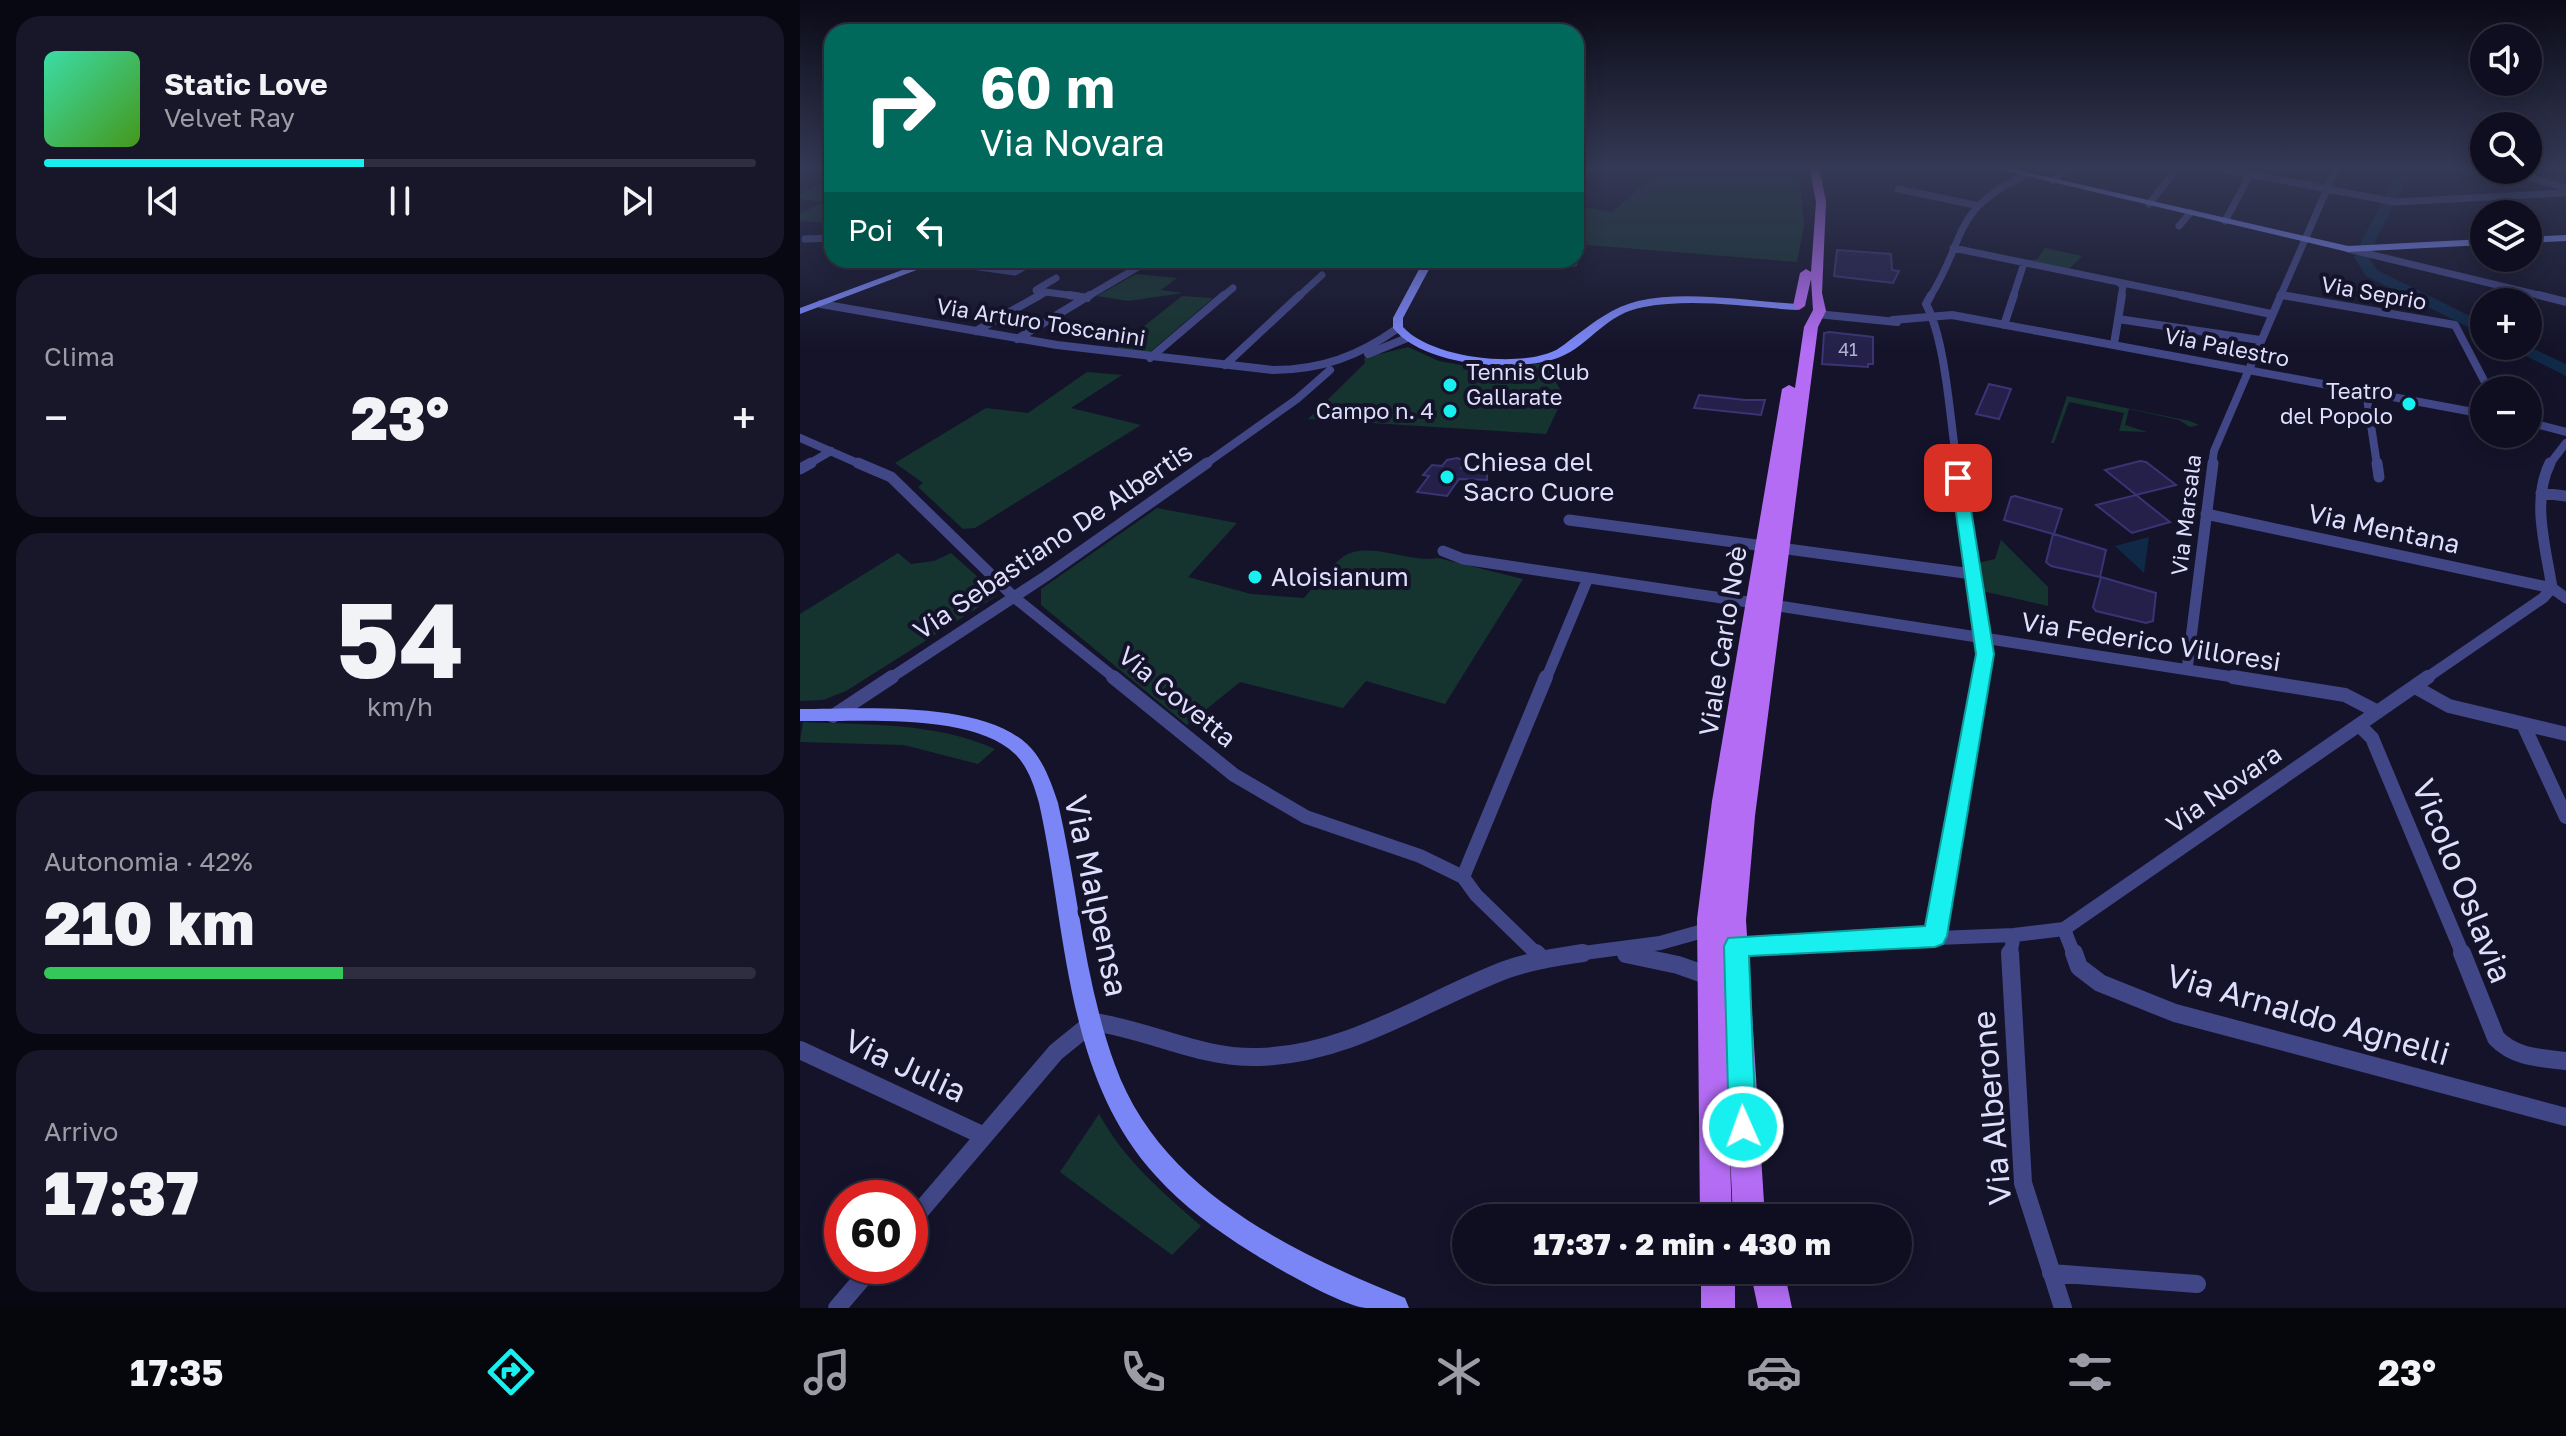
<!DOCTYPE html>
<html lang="it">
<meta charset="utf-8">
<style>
body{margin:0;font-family:"Golos Text",sans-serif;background:#181729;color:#f1f3f6;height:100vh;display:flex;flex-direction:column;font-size:30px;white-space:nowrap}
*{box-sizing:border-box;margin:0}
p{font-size:26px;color:#9b9ca5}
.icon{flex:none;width:44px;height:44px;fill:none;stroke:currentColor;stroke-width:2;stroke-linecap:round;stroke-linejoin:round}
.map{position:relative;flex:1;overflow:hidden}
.sheet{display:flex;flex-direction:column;gap:16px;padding:16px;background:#080812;width:800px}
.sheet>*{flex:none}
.hud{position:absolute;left:24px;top:24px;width:760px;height:244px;border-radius:24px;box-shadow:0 4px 20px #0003,0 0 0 2px #2f2e3e;background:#00695c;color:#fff;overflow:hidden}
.controls{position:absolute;left:1670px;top:24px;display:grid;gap:16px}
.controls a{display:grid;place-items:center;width:72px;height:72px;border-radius:50%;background:#0f0e20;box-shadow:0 4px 20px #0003,0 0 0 2px #2f2e3e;font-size:40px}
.speed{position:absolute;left:24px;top:1180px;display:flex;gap:16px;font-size:40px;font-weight:700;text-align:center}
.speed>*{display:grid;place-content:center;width:104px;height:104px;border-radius:50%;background:#0f0e20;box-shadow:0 4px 20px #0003,0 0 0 2px #2f2e3e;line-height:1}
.speed .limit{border:12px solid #d22;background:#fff;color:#111}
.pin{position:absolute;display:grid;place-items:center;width:68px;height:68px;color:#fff;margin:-34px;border-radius:16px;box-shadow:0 4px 12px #0006}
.me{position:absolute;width:88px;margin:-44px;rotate:358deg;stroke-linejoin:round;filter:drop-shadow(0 0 6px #0008)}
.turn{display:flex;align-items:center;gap:28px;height:168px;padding:0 24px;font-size:36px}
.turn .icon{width:104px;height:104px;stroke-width:2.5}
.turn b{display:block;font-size:56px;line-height:68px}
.then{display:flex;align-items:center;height:76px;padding:0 24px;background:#0003;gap:16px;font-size:30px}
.big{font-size:60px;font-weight:800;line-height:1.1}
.sheet .tile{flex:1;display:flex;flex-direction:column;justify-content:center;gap:12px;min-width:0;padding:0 28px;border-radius:24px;background:#181729}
.sheet .dial{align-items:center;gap:0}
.dial b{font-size:104px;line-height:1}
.song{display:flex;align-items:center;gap:24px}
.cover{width:96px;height:96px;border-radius:12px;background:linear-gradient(135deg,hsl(160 70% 55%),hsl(100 70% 35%))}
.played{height:8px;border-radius:4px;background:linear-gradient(90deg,#17f0ee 45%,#2f2e3e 45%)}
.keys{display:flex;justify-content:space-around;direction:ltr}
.heat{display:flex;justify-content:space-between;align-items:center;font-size:44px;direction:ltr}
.charge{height:12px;border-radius:6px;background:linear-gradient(90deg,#34c759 42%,#2f2e3e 0)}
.trip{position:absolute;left:652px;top:1204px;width:460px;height:80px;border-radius:40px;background:#0f0e20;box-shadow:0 4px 20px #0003,0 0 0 2px #2f2e3e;font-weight:800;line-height:80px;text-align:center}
.dock{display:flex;height:128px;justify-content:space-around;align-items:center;background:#06060d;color:#9b9ca5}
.dock .icon{width:56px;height:56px}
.dock .current{color:#17f0ee}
.dock b{font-size:36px;color:#f1f3f6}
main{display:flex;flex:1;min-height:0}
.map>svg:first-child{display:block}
.green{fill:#16342f}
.water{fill:#0f2947}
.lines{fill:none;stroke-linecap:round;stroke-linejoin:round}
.river{fill:#0f2947;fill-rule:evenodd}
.building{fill:#24204a;stroke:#3a3474;stroke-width:2}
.street-far4{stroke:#414686;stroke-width:7}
.street-far3{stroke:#414686;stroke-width:8}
.street-far2{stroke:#414686;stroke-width:11}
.street-far1{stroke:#414686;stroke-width:14}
.street{stroke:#414686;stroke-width:18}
.secondary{fill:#7b86f6;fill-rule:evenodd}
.primary{fill:#b46cf5;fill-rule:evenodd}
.route{fill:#17f0ee;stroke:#0f9c9b;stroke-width:2}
.poi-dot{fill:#17f0ee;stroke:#14132a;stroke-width:3}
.labels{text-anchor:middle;stroke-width:8;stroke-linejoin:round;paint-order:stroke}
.far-number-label{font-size:18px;fill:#b0aed0}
.far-street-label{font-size:22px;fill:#dedefd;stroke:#14132a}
.far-poi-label{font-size:22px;fill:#dedefd;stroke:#14132a;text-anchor:end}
.poi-label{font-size:26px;fill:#dedefd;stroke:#14132a;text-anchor:start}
.street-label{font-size:26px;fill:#dedefd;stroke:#14132a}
.near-street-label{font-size:32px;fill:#dedefd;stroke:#14132a}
</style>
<main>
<section class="sheet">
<div class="tile">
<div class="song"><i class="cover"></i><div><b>Static Love</b><p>Velvet Ray</p></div></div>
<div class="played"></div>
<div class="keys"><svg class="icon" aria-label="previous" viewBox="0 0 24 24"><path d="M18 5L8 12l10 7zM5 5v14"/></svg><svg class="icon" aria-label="pause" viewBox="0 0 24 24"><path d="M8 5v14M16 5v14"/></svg><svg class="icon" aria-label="next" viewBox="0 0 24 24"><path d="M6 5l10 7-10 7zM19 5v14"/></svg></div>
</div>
<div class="tile"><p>Clima</p>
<div class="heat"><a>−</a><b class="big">23°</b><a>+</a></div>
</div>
<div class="tile dial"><b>54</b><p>km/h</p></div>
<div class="tile"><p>Autonomia · 42%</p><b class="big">210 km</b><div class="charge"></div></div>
<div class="tile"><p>Arrivo</p><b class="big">17:37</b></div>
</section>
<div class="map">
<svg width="1766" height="1308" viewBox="0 0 1766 1308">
<rect width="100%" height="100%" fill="#14132a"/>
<path class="green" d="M 866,166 L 999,172 L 1004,226 L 997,262 L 776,244 L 776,206 L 812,212 Z
M 32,174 L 32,223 L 0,221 L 0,213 L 25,202 L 0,199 L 0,194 L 30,180 L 21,179 Z
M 1245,248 L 1282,256 L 1269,269 L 1228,261 L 1237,259 Z
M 336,274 L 377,278 L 361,290 L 383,293 L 328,301 L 297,296 Z
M 382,296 L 413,298 L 349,353 L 314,350 Z
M 608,347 L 639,361 L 682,369 L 745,363 L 764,396 L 746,434 L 508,419 L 565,363 L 564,358 Z
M 287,372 L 322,375 L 271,408 L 341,425 L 175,528 L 163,529 L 118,487 L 123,483 L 95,463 L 186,408 L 228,413 Z
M 1267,396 L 1390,421 L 1399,425 L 1390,427 L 1379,420 L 1329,409 L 1325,425 L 1363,437 L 1348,432 L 1319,431 L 1324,413 L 1269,402 L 1254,443 L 1251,443 Z
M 357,508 L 437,523 L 388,577 L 451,594 L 504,598 C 515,586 526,571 539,560 C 565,537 607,564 638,558 L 723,579 L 645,704 L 566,681 L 543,708 L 440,682 L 387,725 L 241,605 L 241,589 Z
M 1201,540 L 1248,587 L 1248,606 L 1182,591 L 1178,563 L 1195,559 Z
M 98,553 L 111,564 L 134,561 L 151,553 L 198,595 L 46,691 L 23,700 L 0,701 L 0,614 Z
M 3,722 C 67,725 135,722 195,749 L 178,764 L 104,745 L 0,742 Z
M 299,1114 C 325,1161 361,1191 401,1226 L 372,1255 L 260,1172 Z"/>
<path class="water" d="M 1349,537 L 1344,573 L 1315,546 Z"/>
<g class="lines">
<path class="river" d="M 1601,166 L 1613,166 L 1574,244 L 1562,247 L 1560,244 Z
M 1557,254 L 1567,254 L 1577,270 L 1684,323 L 1684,335 L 1566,276 L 1554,257 Z
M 1706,346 L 1728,346 L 1766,364 L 1766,376 Z"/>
</g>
<path class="building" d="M 1037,250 L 1091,254 L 1092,270 L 1099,271 L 1093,283 L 1034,276 Z
M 1029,332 L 1073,337 L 1073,364 L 1068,364 L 1068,367 L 1022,364 L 1024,333 Z
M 1189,384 L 1211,389 L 1199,419 L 1176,414 Z
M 899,395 L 945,400 L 965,400 L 961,415 L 894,408 Z
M 657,458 L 665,461 L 661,468 L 687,474 L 687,480 L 659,479 L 647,496 L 617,492 L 629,476 L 623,475 L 632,465 L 642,466 L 647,460 Z
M 1340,461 L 1346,462 L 1376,485 L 1336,495 L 1305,470 Z
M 1336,495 L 1370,522 L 1332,533 L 1296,505 Z
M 1215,496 L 1262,509 L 1254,534 L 1306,550 L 1300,577 L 1251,566 L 1246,562 L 1253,534 L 1204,520 L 1211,497 Z
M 1301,577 L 1356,593 L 1353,621 L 1346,623 L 1296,611 L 1293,607 Z"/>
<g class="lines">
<path class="street-far4" d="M 1407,166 L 1595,202 L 1766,193
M 1703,170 L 1766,188
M 776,177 L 795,166
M 1253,181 L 1269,166
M 1098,189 L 1175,205
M 1349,204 L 1379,166
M 1425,221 L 1450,175
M 1379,226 L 1390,213
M 5,239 L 32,238
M 1153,248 L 1391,297
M 1548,249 L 1747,297
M 746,260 L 774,263
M 135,261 L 215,272 L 236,260
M 1318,282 L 1323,286 L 1321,297
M 239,290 L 236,290 L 256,278
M 1480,295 L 1494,297
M 236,297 L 246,292 L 283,297
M 287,297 L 350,260
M 422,297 L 433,288
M 498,297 L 522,275
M 1130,297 C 1168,236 1150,211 1225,175
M 1213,297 L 1224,263
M 1480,297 L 1537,166"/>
<path class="street-far3" d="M 269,295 L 287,298
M 1131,295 L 1126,304 C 1146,341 1150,421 1157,465
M 1381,295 L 1471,314
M 1482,295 L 1655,325 L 1689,390
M 1739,295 L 1766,302
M 21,304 L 257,345 L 473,370 C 521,370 559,356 598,328
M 1017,314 L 1097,322
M 1318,319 L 1460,340
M 1093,320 L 1152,315 L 1684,414
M 1204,325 L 1214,295
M 176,331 L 240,295
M 217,339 L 290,295
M 1314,344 L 1322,295
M 568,354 L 607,338
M 350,358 L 424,295
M 425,365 L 500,295
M 1566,392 L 1577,465
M 1728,422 L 1766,432
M 0,438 L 62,465
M 7,465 L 31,451
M 404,465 L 497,399 L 530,370
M 1412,465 L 1414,451 L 1481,295
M 1749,465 L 1766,443"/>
<path class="street-far2" d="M 58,463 L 91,477 L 215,598 L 316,679
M 1156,463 L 1185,654 L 1180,679
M 1577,463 L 1579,477
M 0,469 L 11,463
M 1741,493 L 1766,496
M 1406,514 L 1752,588 L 1766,598
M 769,520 L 964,546
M 980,548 L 1172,574
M 643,551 L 663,559 L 955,603
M 972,605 L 1446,679
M 1387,670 L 1413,463
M 89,679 L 246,576 L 407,463
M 746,679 L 788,578
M 1625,679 L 1743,598 L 1752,588 C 1746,548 1731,501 1750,463"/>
<path class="street-far1" d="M 313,677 L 434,775 L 506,817 L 620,856 L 663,877 L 676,895 L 738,955
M 1433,677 L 1545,695 L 1578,712
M 1615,687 L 1649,706 L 1766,734
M 33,716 L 92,677
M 1723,724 L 1766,817
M 1559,725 L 1572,738 L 1663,955
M 663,877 L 746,677
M 1264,929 L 1274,955
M 1135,936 L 1181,677
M 936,946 L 1214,935 L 1264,929 L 1628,677
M 826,954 L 831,955
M 768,955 L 860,943 L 910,929
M 1210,955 L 1214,935"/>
<path class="street" d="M 736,953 L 743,960
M 1210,953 L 1223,1183 L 1263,1308
M 1274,953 L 1279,967 L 1300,983 L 1375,1013 L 1766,1117
M 1662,953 L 1696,1038 C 1715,1058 1741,1058 1766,1061
M 826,954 L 878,965 L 912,977
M 0,1050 L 184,1136
M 110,1223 L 256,1052 L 293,1022 C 351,1030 400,1059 459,1057 C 551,1054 622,1002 705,970 C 730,961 756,957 783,953
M 1251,1273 L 1397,1284
M 37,1308 L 73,1266"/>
<path class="secondary" d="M 1185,166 L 1200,166 L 1548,246 L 1684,239 L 1684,245 L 1548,252 Z
M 1766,235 L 1766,241 L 1728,243 L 1728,237 Z
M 129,260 L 143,260 L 0,314 L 0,308 Z
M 624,260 L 634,260 L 603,318 L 603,327 C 631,358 717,368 754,351 C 761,348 768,341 774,337 C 794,322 813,307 838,301 C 886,290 948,301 997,304 L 1002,307 L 997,310 C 947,307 893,298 844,307 C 806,313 790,345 760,357 C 716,374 623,366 593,328 L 593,318 Z
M 0,709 C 61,709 179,700 227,744 C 243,759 251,782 258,803 C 278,889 284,981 315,1065 C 360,1190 490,1251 605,1298 L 609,1308 C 595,1308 580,1308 566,1308 C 542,1306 473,1266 451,1252 C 416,1230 383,1206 356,1176 C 264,1076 267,928 239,803 C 234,785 228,767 215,754 C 173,712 57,722 0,721 Z"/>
<path class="primary" d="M 1009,166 L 1019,166 L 1026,202 L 1022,293 L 1026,311 L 1018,327 L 955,816 L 946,920 L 965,1218 L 933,1218 L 929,1131 L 932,1218 L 900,1218 L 897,919 L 912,801 L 982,389 L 989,385 L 995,388 L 1004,327 L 1013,310 L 1011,279 L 1005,306 L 999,310 L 993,306 L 1000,273 L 1006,269 L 1011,272 L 1016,202 Z
M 901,1270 L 935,1270 L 935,1308 L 901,1308 Z
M 950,1270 L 984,1270 L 992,1308 L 958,1308 Z"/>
</g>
<linearGradient id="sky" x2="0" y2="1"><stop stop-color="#0b0a17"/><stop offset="0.48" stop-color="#343955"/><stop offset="1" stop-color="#343955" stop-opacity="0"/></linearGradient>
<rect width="1766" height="349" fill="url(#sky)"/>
<path class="route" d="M 1158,474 L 1166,478 L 1194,654 L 1147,936 L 1143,944 L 1135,947 L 949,956 L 956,1127 L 952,1137 L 943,1141 L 933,1137 L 929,1127 L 924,946 L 928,938 L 1125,926 L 1176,654 L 1151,478 Z"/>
<g class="poi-dot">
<circle cx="650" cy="385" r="8"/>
<circle cx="1609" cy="404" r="8"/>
<circle cx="650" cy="411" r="8"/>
<circle cx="647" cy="477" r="8"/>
<circle cx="455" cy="577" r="8"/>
</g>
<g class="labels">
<g class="far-number-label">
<text x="1048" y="356">41</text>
</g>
<g class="far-street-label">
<text transform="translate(1574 293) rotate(10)" y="8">Via Seprio</text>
<text transform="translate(241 322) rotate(9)" y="8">Via Arturo Toscanini</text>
<text transform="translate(1427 347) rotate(11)" y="8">Via Palestro</text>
<text transform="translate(1386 515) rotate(-83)" y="8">Via Marsala</text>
</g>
<g class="far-poi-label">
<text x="666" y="380" text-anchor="start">Tennis Club<tspan x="666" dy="25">Gallarate</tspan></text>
<text x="1593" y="399">Teatro<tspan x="1593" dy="25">del Popolo</tspan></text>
<text x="634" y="419">Campo n. 4</text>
</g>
<g class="poi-label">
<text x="663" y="471">Chiesa del<tspan x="663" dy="30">Sacro Cuore</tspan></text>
<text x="471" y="586">Aloisianum</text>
</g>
<g class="street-label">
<text transform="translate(1584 529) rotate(12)" y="9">Via Mentana</text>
<text transform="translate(253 541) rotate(-34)" y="9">Via Sebastiano De Albertis</text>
<text transform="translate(923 641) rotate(-81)" y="9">Viale Carlo Noè</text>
<text transform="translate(1351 642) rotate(9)" y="9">Via Federico Villoresi</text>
<text transform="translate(377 697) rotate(39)" y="9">Via Covetta</text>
<text transform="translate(1424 789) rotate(-35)" y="9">Via Novara</text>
</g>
<g class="near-street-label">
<text transform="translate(1662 881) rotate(68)" y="11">Vicolo Oslavia</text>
<text transform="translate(296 896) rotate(78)" y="11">Via Malpensa</text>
<text transform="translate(1508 1015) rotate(16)" y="11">Via Arnaldo Agnelli</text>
<text transform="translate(105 1066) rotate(25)" y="11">Via Julia</text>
<text transform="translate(1192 1108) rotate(-95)" y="11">Via Alberone</text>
</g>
</g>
</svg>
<div class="controls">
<a><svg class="icon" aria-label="sound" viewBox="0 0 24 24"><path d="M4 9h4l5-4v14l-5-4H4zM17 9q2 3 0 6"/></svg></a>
<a><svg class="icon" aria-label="search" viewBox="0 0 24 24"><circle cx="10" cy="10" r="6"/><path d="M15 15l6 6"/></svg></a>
<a><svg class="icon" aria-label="layers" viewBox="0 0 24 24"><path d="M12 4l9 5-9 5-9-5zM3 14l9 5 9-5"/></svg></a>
<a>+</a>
<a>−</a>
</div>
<div class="speed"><div class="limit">60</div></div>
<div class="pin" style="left:1158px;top:478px;background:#d93025"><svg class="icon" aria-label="arrive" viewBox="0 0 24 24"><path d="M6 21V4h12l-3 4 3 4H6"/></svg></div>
<svg class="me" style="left:943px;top:1127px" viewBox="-20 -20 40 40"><circle r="17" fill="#17f0ee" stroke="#fff" stroke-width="3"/><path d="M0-11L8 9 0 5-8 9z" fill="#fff"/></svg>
<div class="trip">17:37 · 2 min · 430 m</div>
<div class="hud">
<div class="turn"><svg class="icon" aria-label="right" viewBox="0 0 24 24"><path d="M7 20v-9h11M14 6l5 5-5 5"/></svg><div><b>60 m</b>Via Novara</div></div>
<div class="then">Poi<svg class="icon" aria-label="left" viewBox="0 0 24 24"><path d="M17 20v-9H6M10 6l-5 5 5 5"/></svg></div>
</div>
</div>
</main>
<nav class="dock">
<b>17:35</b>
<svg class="icon current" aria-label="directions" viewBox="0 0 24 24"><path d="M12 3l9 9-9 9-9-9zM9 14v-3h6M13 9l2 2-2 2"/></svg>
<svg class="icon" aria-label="music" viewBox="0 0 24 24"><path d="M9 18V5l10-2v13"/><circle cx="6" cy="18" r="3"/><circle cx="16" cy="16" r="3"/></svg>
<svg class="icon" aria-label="phone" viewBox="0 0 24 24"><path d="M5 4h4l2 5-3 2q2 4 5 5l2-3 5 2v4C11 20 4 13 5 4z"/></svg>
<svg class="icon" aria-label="climate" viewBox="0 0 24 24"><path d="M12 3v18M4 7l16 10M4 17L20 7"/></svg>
<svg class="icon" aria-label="car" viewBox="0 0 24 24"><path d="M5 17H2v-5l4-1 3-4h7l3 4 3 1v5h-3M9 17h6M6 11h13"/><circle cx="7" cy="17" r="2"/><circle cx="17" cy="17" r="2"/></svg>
<svg class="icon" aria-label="filters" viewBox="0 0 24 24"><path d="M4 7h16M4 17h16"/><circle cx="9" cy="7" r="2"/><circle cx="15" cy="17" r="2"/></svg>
<b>23°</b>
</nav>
